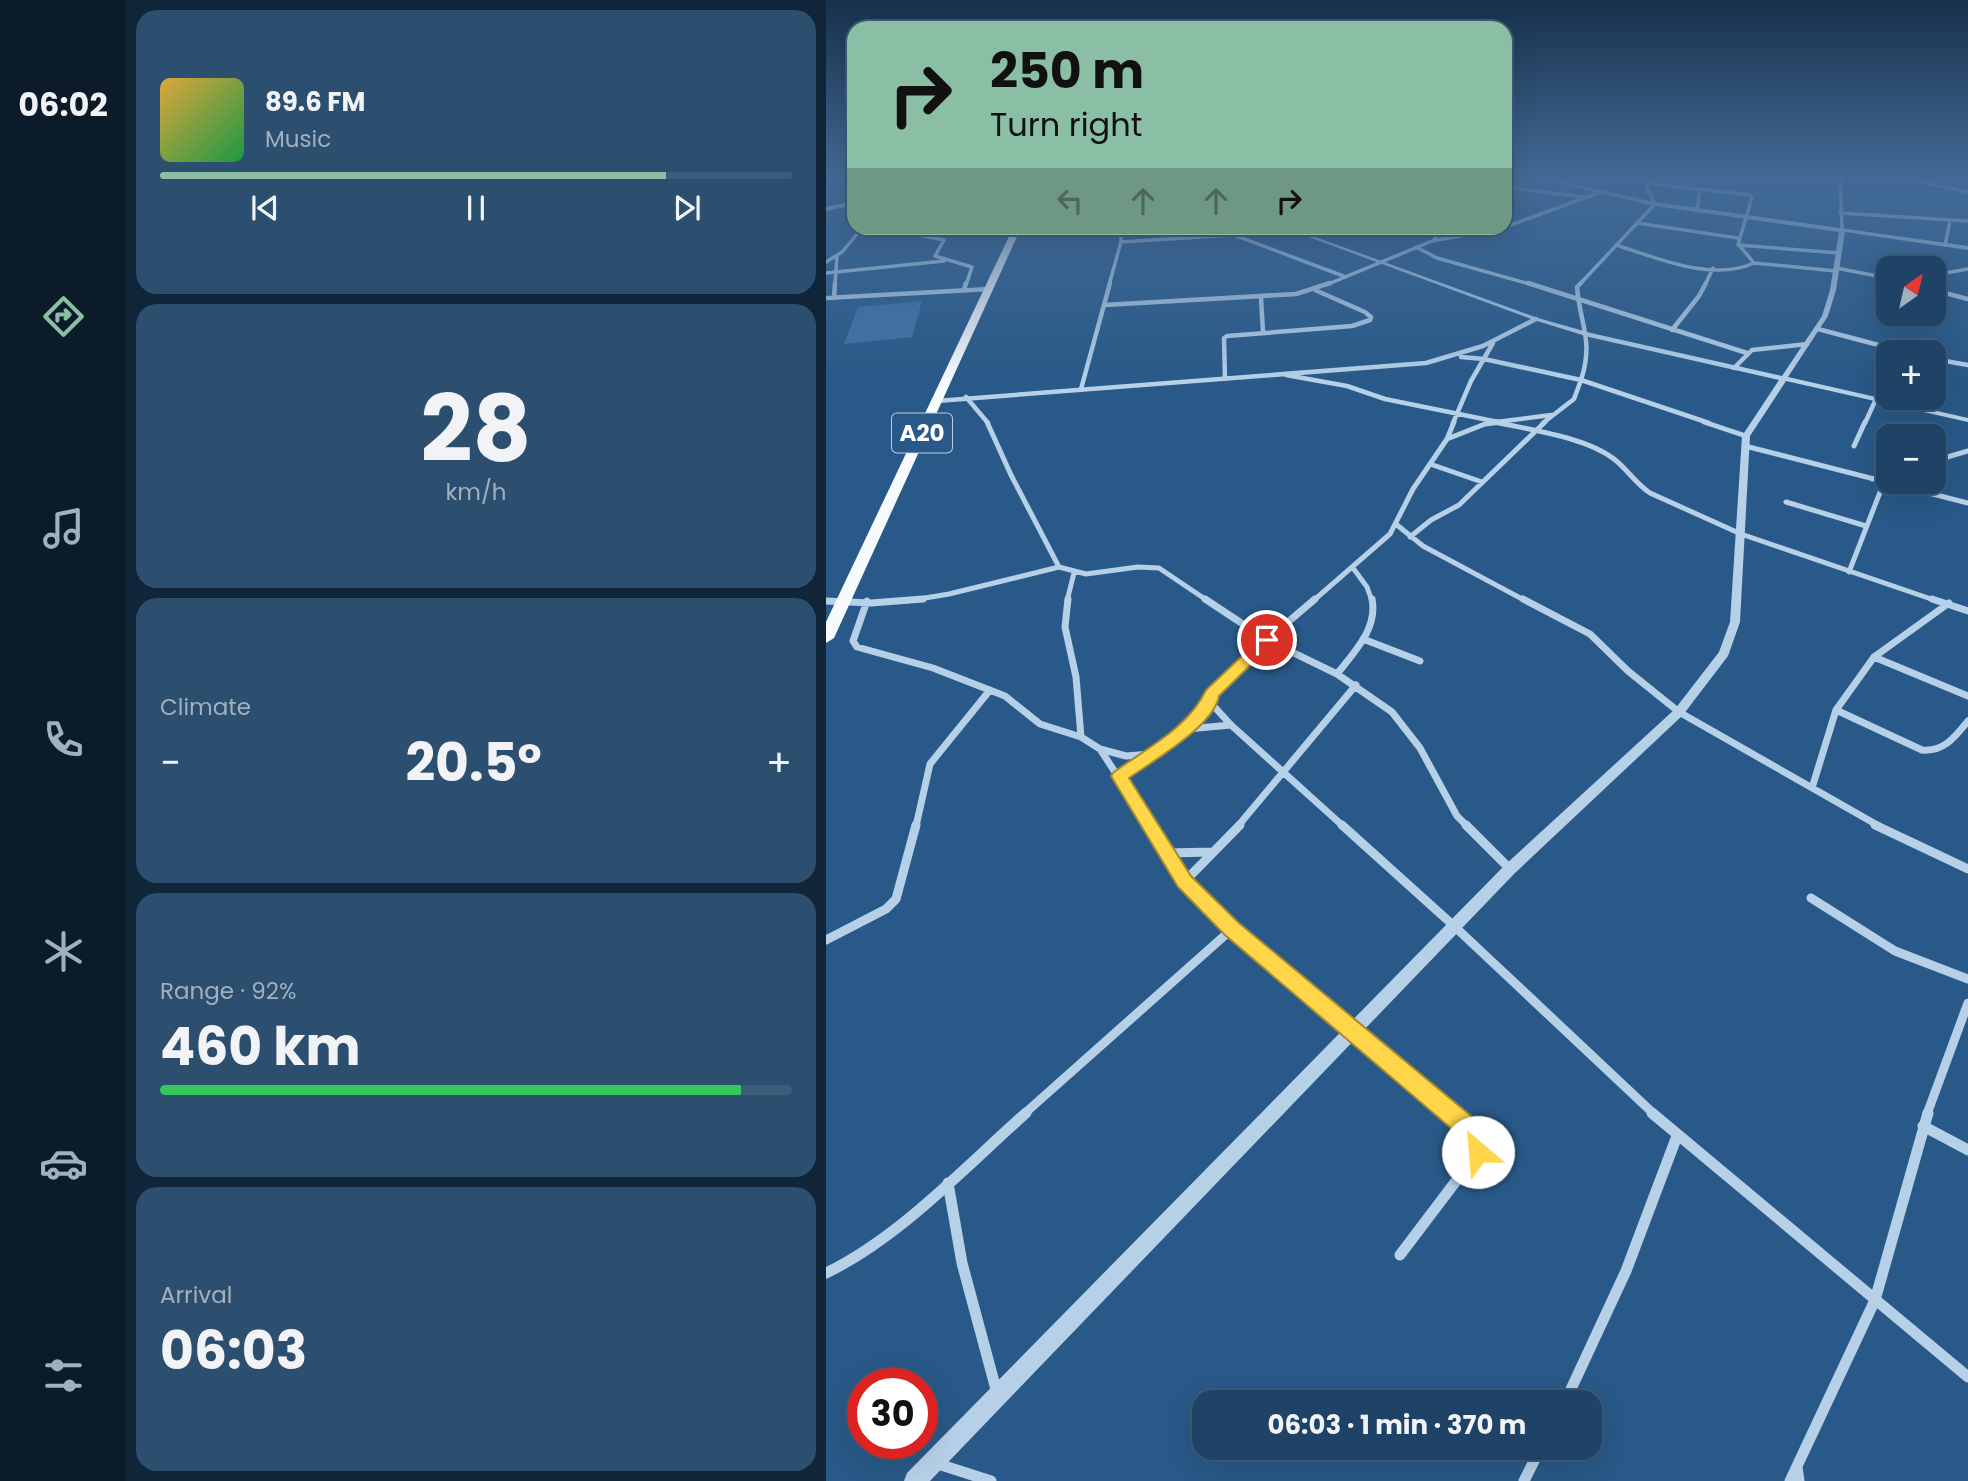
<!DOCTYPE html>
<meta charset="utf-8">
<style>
body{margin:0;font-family:Poppins,sans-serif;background:#2c4e6f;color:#f1f3f6;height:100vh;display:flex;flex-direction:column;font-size:26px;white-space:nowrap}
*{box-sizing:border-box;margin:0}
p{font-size:23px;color:#a1b0bf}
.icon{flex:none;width:38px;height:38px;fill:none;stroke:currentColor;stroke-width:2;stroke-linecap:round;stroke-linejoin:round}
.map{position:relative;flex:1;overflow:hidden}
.side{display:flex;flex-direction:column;gap:10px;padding:10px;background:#112538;width:700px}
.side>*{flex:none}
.guide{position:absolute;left:21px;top:21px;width:665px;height:214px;border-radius:21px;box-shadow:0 7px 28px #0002,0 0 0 2px #3c5c7a;background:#8abfa5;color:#111;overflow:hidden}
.needle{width:46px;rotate:34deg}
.fabs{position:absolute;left:1050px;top:256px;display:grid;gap:14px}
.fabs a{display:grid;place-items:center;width:70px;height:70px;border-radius:14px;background:#1f4366;box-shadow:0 7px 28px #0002,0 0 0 2px #3c5c7a;font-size:35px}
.speed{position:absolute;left:21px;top:1368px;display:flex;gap:14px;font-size:35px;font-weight:700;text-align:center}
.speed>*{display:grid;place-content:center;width:91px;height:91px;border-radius:50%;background:#1f4366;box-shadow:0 7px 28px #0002,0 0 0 2px #3c5c7a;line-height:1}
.speed .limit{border:10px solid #d22;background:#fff;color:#111}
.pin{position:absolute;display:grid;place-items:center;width:60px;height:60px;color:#fff;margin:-30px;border:4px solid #fff;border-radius:50%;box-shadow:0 2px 7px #0007}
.me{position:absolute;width:77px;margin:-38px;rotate:333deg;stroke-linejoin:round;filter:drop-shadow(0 0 5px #0008)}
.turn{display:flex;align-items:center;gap:24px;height:147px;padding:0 28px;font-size:32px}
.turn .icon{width:91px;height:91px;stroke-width:2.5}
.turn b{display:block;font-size:49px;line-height:60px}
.lanes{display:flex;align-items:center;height:66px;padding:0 28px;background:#0003;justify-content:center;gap:35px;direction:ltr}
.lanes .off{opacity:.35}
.big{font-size:52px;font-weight:700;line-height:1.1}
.side .tile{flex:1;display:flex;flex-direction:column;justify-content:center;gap:10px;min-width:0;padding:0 24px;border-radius:21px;background:#2c4e6f}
.side .dial{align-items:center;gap:0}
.dial b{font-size:91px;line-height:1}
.song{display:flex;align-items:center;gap:21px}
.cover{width:84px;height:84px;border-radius:10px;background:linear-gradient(135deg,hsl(40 70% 55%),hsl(140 70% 35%))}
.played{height:7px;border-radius:4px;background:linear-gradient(90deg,#8abfa5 80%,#3c5c7a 80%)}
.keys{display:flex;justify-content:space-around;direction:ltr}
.heat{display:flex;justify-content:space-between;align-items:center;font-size:38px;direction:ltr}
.charge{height:10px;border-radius:5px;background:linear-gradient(90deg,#34c759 92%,#3c5c7a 0)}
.trip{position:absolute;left:366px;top:1390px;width:410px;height:70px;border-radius:21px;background:#1f4366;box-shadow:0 7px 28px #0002,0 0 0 2px #3c5c7a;font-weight:700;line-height:70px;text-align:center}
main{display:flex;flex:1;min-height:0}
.menu{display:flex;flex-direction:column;width:126px;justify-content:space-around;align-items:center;background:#0c1b29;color:#a1b0bf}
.menu .icon{width:49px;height:49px}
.menu .on{color:#8abfa5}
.menu b{font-size:32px;color:#f1f3f6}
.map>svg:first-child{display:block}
.green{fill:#3e73a4}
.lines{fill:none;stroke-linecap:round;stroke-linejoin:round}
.minor-far5{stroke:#b6d0e8;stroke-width:3.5}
.minor-far4{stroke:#b6d0e8;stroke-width:4.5}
.minor-far3{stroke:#b6d0e8;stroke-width:5}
.minor-far2{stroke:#b6d0e8;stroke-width:7}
.minor-far1{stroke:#b6d0e8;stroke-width:9}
.minor{stroke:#b6d0e8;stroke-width:11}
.tertiary{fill:#b6d0e8;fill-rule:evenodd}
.secondary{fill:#e0ecf8;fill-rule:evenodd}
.primary{fill:#f8fbfe;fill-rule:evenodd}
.route{fill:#ffd54a;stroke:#a68a30;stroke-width:2}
.labels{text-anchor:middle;stroke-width:7;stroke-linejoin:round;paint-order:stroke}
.shield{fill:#295988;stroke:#bfcddb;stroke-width:2}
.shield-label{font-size:23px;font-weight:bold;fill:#fff}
</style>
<main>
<nav class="menu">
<b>06:02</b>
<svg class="icon on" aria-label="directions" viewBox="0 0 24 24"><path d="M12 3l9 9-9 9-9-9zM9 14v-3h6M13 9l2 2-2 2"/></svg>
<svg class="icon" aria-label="music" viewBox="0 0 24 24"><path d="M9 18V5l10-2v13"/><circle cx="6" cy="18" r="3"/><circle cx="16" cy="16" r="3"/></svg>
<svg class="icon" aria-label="phone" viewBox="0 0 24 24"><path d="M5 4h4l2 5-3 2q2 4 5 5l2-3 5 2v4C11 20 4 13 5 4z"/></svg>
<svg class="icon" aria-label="climate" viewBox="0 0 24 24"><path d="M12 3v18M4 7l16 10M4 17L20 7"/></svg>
<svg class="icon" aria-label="car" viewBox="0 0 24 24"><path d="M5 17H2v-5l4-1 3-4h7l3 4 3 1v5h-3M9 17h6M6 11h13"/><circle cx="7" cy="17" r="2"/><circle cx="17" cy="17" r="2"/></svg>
<svg class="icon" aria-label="filters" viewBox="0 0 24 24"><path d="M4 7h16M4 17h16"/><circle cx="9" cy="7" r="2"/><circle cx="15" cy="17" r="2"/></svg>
</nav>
<section class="side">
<div class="tile">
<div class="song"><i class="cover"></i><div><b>89.6 FM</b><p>Music</p></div></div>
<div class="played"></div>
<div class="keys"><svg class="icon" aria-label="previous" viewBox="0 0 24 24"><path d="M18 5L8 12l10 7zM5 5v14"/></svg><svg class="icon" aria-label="pause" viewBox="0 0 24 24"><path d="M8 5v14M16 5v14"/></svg><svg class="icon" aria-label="next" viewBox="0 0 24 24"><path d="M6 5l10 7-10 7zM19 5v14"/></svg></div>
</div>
<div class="tile dial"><b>28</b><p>km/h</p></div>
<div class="tile"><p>Climate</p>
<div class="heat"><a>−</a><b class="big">20.5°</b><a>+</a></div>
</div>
<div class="tile"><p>Range · 92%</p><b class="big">460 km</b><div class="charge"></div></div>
<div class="tile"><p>Arrival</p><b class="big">06:03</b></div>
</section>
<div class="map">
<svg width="1142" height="1481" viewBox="0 0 1142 1481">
<rect width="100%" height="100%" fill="#295988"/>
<path class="green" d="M 96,301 L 86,337 L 18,344 L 32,307 Z"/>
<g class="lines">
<path class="minor-far5" d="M 1014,175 L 1016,230
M 1066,175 L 1142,192
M 819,183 L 924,195 L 926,197 L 912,245 L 1013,253
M 679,187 L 758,197
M 19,205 L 28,217
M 871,211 L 874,189
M 1014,213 L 1142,221
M 811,223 L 912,238
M 679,227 L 772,193
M 36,231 L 82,233 L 118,240 L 109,256 L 146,267 L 140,285
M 609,238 L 617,228
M 295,242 L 408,235 L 520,277
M 790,245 C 831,258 886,282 928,263 L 1010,271
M 913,245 L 928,263
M 1119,245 L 1124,221
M 590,247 L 611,258 L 707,285
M 0,262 L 16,252 L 36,228
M 1010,268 L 1062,278
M 0,273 L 118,261
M 1108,275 L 1142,269
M 9,285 L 11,256
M 283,285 L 295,242 L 295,228
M 500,285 L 606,241 L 678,228
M 753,285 L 829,204 L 815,175
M 879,285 L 887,268"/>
<path class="minor-far4" d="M 702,283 L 921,353
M 755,283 L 751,287 C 754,325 768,340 755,380 L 883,423
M 138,289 L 140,283
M 1108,290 L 1142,299
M 0,298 L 163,289
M 8,298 L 9,283
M 435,298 L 437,332
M 278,305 L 470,294 L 504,283
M 992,329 L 1079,352
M 846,330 L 873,296 L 880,283
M 635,357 L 658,359 L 755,380 L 748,399 L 717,423
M 1108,359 L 1142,365
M 908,368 L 926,350 L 981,344
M 460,375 L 521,386 L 559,399 L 677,423
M 399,379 L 398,338 L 401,336 L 526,326 L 544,320 L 545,317 L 539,312 L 489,290
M 255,389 L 284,283
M 140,397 L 162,423
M 111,401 L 600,363 L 657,346 L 710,319
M 627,423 L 645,381 L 667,343
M 663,423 L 725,415
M 1039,423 L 1050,399"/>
<path class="minor-far3" d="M 161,422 L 185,475 L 233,567 L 260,574 L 312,567 L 333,568 L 382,601
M 669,422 C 704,430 760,437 788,459 C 802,470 810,484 824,493 L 915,534 L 1111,601
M 878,422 L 920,436
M 621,439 L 659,424 L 676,422
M 919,446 L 1142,503
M 1028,446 L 1039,422
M 1108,461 L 1142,451
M 604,464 L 656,482
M 1046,479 L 1062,474
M 960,502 L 1040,526
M 571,525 L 597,546 L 700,601
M 584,537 L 605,520 L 633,505 L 719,422
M 527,568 L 541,587 L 546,601
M 1023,572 L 1058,482
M 81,601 L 123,594 L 233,567
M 241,601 L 248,573
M 487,601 L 564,534 L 587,489 L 621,439 L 628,422"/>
<path class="minor-far2" d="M 242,599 L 239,627 L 250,677 L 255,737
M 379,599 L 441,640 L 511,674 L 566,712 L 594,748 L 631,816 L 641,826
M 697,599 L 764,634 L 802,671 L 853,712 L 1053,826
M 1106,599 L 1142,611
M 0,601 L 45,603 L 97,599
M 41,601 L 27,641 L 31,647 L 107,668 L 179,696 L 214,724 L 255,737 L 274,749 L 324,826
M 537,639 L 594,661
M 1048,657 L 1142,696
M 511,674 C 528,652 552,629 546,599
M 384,702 L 405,725 L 517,826
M 1010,710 L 1096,750 C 1118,752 1129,737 1142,721
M 361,729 L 405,725
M 274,749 L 300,756 L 325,754
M 294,777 C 326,754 373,730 388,692 L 441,640 L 489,599
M 986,788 L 1010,710 L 1048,657 L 1123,603
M 90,826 L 104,764 L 164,690
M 412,826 L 530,685"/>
<path class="minor-far1" d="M 516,825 L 628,926 L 828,1114
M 640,825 L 684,869
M 1049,825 L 1142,869
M 341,853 L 387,852
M 359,881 L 414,825
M 985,898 L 1069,951 L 1142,979
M 406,929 L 626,1114
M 0,940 L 60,909 L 70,899 L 90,825
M 198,1114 L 406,929 L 359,881 L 323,825
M 1101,1114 L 1142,1003"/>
<path class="minor" d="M 826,1113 L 1142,1377
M 1097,1126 L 1142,1150
M 122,1183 L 136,1263 L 171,1393
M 574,1255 L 652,1152 L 655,1143 L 648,1133 L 624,1113
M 0,1273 C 73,1238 139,1167 200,1113
M 739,1402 L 800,1271 L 851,1136
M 109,1463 L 165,1481
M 971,1467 L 973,1481
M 698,1481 L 715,1447
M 964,1481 L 1049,1300 L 1102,1113"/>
<path class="tertiary" d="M 697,175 L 706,175 L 829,202 L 1142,246 L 1142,250 L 1019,232 L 1010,290 L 1002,316 L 962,377 L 1142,418 L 1142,422 L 960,381 L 924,436 L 914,622 L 902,656 L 857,715 L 689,873 L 104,1481 L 78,1481 L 81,1473 L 679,865 L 849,709 L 893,652 L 904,622 L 916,436 L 953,380 L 763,337 L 708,320 L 458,228 L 465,228 L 712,318 L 765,333 L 956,376 L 996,316 L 1004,290 L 1013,232 L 829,206 Z
M 270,228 L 291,228 L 187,237 L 184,235 Z"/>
<path class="secondary" d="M 28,201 L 28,205 L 0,211 L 0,207 Z"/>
<path class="primary" d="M 187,228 L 195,228 L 8,638 L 0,643 L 0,622 Z"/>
</g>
<linearGradient id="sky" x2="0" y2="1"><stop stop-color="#17314b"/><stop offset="0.46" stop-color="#436a96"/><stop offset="1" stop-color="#436a96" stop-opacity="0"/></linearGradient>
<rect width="1142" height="382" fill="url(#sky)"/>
<path class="route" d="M 441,636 L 448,640 L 446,644 L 393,696 C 388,726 327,761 303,778 L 365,876 L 413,923 L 656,1125 L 666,1143 L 660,1160 L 652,1164 L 644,1160 L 640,1141 L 399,935 L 352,887 L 285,776 L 288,772 C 321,748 362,728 380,690 L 436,637 Z"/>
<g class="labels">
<rect class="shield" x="66" y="413.5" width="60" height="39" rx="5"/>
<g class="shield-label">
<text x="96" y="441">A20</text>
</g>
</g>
</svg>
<div class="fabs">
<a><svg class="needle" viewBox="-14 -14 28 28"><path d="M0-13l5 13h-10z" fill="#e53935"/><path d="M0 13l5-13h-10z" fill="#a1b0bf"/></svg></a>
<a>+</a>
<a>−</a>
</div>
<div class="speed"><div class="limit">30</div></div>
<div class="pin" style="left:441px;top:640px;background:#d93025"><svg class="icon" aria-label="arrive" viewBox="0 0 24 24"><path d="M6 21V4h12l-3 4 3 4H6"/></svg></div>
<svg class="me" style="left:652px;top:1152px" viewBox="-20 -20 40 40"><circle r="19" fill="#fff"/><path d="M0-13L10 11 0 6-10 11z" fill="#ffd54a"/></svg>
<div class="trip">06:03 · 1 min · 370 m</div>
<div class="guide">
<div class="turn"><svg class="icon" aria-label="right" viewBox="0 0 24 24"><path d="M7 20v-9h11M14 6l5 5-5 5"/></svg><div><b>250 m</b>Turn right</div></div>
<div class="lanes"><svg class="icon off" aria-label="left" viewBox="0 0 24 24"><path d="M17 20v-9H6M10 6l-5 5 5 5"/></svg><svg class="icon off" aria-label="ahead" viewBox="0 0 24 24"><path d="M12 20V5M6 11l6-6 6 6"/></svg><svg class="icon off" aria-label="ahead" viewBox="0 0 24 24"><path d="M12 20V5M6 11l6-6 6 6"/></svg><svg class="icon" aria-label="right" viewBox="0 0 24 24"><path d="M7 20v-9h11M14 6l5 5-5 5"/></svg></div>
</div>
</div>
</main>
